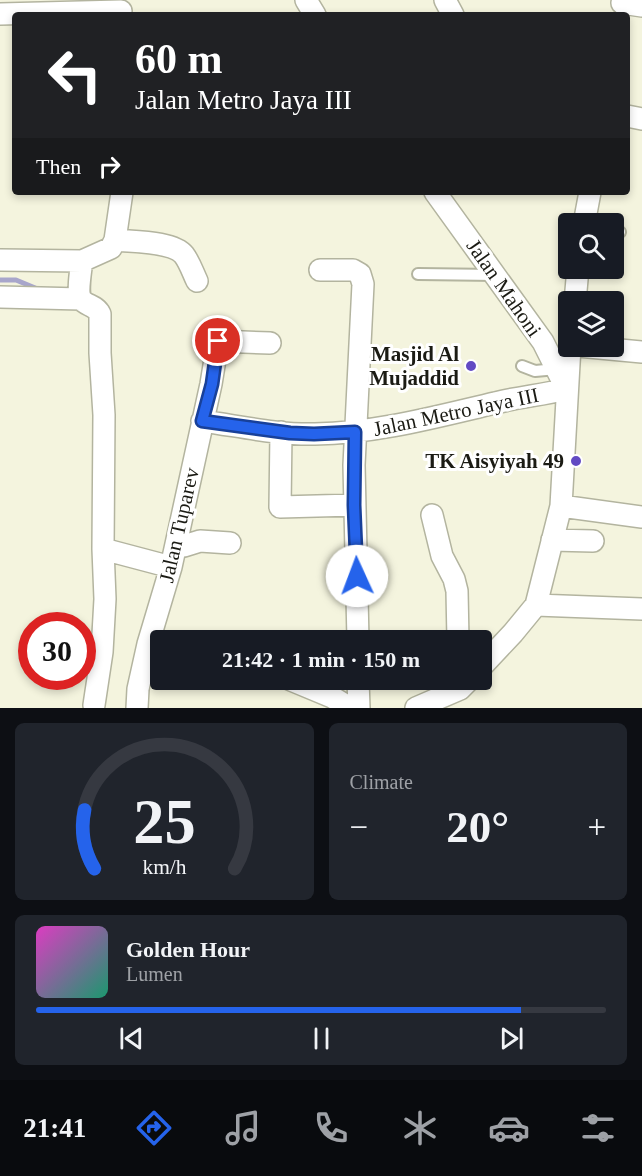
<!DOCTYPE html>
<meta charset="utf-8">
<style>
body{margin:0;font-family:Georgia,serif;background:#20242c;color:#f1f3f6;height:100vh;display:flex;flex-direction:column;font-size:22px;white-space:nowrap}
*{box-sizing:border-box;margin:0}
p{font-size:20px;color:#9ea1a6}
.icon{flex:none;width:33px;height:33px;fill:none;stroke:currentColor;stroke-width:2;stroke-linecap:round;stroke-linejoin:round}
.map{position:relative;height:708px;overflow:hidden}
.details{display:flex;flex-direction:column;gap:15px;padding:15px;background:#0d0f14;flex:1}
.details>*{flex:none}
.guide{position:absolute;left:12px;top:12px;width:618px;height:183px;border-radius:6px;box-shadow:0 3px 9px #0003;background:#202124;color:#fff;overflow:hidden}
.fabs{position:absolute;left:558px;top:213px;display:grid;gap:12px}
.fabs a{display:grid;place-items:center;width:66px;height:66px;border-radius:6px;background:#171b24;box-shadow:0 3px 9px #0003;font-size:30px}
.speed{position:absolute;left:18px;top:612px;display:flex;gap:12px;font-size:30px;font-weight:700;text-align:center}
.speed>*{display:grid;place-content:center;width:78px;height:78px;border-radius:50%;background:#171b24;box-shadow:0 3px 9px #0003;line-height:1}
.speed .limit{border:9px solid #d22;background:#fff;color:#111}
.pin{position:absolute;display:grid;place-items:center;width:51px;height:51px;color:#fff;margin:-26px;border:3px solid #fff;border-radius:50%;box-shadow:0 2px 6px #0007}
.me{position:absolute;width:66px;margin:-33px;rotate:358deg;stroke-linejoin:round;filter:drop-shadow(0 0 4px #0008)}
.turn{display:flex;align-items:center;gap:21px;height:126px;padding:0 24px;font-size:27px}
.turn .icon{width:78px;height:78px;stroke-width:2.5}
.turn b{display:block;font-size:42px;line-height:51px}
.then{display:flex;align-items:center;height:57px;padding:0 24px;background:#0003;gap:12px;font-size:22px}
.big{font-size:45px;font-weight:800;line-height:1.1}
.details .tile{flex:1;display:flex;flex-direction:column;justify-content:center;gap:9px;min-width:0;padding:0 21px;border-radius:9px;background:#20242c}
.details .dial{align-items:center;gap:0}
.dial svg{height:156px;overflow:visible;fill:none;stroke:#363941;stroke-width:7;stroke-linecap:round;text-anchor:middle}
.dial text{fill:#f1f3f6;stroke:none}
.song{display:flex;align-items:center;gap:18px}
.cover{width:72px;height:72px;border-radius:9px;background:linear-gradient(135deg,hsl(310 70% 55%),hsl(160 70% 35%))}
.played{height:6px;border-radius:3px;background:linear-gradient(90deg,#2563eb 85%,#363941 85%)}
.keys{display:flex;justify-content:space-around;direction:ltr}
.heat{display:flex;justify-content:space-between;align-items:center;font-size:33px;direction:ltr}
.details .tiles{flex:1;display:grid;gap:15px;grid-template-columns:1fr 1fr}
.tile:last-child{grid-column:span 2}
.trip{position:absolute;left:150px;top:630px;width:342px;height:60px;border-radius:6px;background:#171b24;box-shadow:0 3px 9px #0003;font-weight:800;line-height:60px;text-align:center}
.dock{display:flex;height:96px;justify-content:space-around;align-items:center;background:#090b0e;color:#9ea1a6}
.dock .icon{width:42px;height:42px}
.dock .active{color:#2563eb}
.dock b{font-size:27px;color:#f1f3f6}
.map>svg:first-child{display:block}
.lines{fill:none;stroke-linecap:round;stroke-linejoin:round}
.stream{stroke:#a8a6cb;stroke-width:5}
.lane-casing{stroke:#b3b49f;stroke-width:14}
.street-casing{stroke:#b3b49f;stroke-width:24}
.lane{stroke:#fff;stroke-width:10}
.street{stroke:#fff;stroke-width:21}
.route-casing{stroke:#184099;stroke-width:15}
.route{stroke:#2563eb;stroke-width:10}
.poi-dot{fill:#624ac3;stroke:#fff;stroke-width:2}
.labels{text-anchor:middle;stroke-width:6;stroke-linejoin:round;paint-order:stroke}
.street-label{font-size:21px;fill:#1b1b14;stroke:#fff}
.poi-label{font-size:21px;font-weight:bold;fill:#1b1b14;stroke:#fff;text-anchor:end}
</style>
<div class="map">
<svg width="642" height="708" viewBox="0 0 642 708">
<rect width="100%" height="100%" fill="#f4f4de"/>
<g class="lines">
<path class="stream" d="M 0,280 L 16,280 L 40,290"/>
<g class="lane-casing">
<path id="lane" d="M 614,231 L 620,232
M 418,274 L 496,275
M 522,366 L 535,371 L 557,369"/>
</g>
<g class="street-casing">
<path id="street" d="M 306,0 L 315,15
M 445,0 L 453,15
M 622,3 L 642,6
M 0,14 L 121,11
M 627,116 L 642,119
M 435,192 L 543,342 L 566,388
M 584,224 L 590,192
M 115,240 C 133,242 173,241 184,255 C 190,263 193,273 197,281
M 0,260 L 82,261 L 111,248 L 115,240 L 122,192
M 82,261 C 81,268 77,293 81,299 C 86,306 96,305 100,314 L 100,353 L 104,415 L 103,549 L 105,599 L 102,652 L 94,705
M 320,270 L 353,270 L 360,274 L 363,284 L 354,465 L 358,640
M 0,297 L 81,299
M 575,302 L 578,268
M 578,346 L 642,352
M 202,421 C 239,426 278,435 315,434 C 377,433 435,417 495,403 C 518,397 543,395 566,389
M 281,432 L 280,507 L 354,505
M 561,506 L 642,517
M 432,515 L 442,556 L 454,579 L 457,591 L 458,640
M 552,540 L 593,541
M 176,546 L 184,546 L 200,541 L 230,543
M 103,549 L 171,567
M 536,605 L 642,609
M 482,666 L 513,633 L 536,605 L 561,506 L 570,346
M 291,680 L 332,697 L 350,708
M 358,680 L 359,708
M 137,708 L 138,689 L 148,644 L 171,567 L 211,384 L 218,341 L 270,343
M 416,708 L 460,689 L 469,680"/>
</g>
<use href="#lane" class="lane"/>
<use href="#street" class="street"/>
</g>
<g class="lines">
<g class="route-casing">
<path id="route" d="M 218,341 L 212,384 L 202,421 L 290,433 L 314,434 L 355,432 L 354,505 L 357,576"/>
</g>
<use href="#route" class="route"/>
</g>
<g class="poi-dot">
<circle cx="471" cy="366" r="6"/>
<circle cx="576" cy="461" r="6"/>
</g>
<g class="labels">
<g class="street-label">
<text transform="translate(504 288) rotate(55)" y="7">Jalan Mahoni</text>
<text transform="translate(456 412) rotate(-12)" y="7">Jalan Metro Jaya III</text>
<text transform="translate(179 525) rotate(-77)" y="7">Jalan Tuparev</text>
</g>
<g class="poi-label">
<text x="459" y="361">Masjid Al<tspan x="459" dy="24">Mujaddid</tspan></text>
<text x="564" y="468">TK Aisyiyah 49</text>
</g>
</g>
</svg>
<div class="fabs">
<a><svg class="icon" aria-label="search" viewBox="0 0 24 24"><circle cx="10" cy="10" r="6"/><path d="M15 15l6 6"/></svg></a>
<a><svg class="icon" aria-label="layers" viewBox="0 0 24 24"><path d="M12 4l9 5-9 5-9-5zM3 14l9 5 9-5"/></svg></a>
</div>
<div class="speed"><div class="limit">30</div></div>
<div class="pin" style="left:218px;top:341px;background:#d93025"><svg class="icon" aria-label="arrive" viewBox="0 0 24 24"><path d="M6 21V4h12l-3 4 3 4H6"/></svg></div>
<svg class="me" style="left:357px;top:576px" viewBox="-20 -20 40 40"><circle r="19" fill="#fff"/><path d="M0-13L10 11 0 6-10 11z" fill="#2563eb"/></svg>
<div class="trip">21:42 · 1 min · 150 m</div>
<div class="guide">
<div class="turn"><svg class="icon" aria-label="left" viewBox="0 0 24 24"><path d="M17 20v-9H6M10 6l-5 5 5 5"/></svg><div><b>60 m</b>Jalan Metro Jaya III</div></div>
<div class="then">Then<svg class="icon" aria-label="right" viewBox="0 0 24 24"><path d="M7 20v-9h11M14 6l5 5-5 5"/></svg></div>
</div>
</div>
<section class="details">
<div class="tiles">
<div class="tile dial"><svg viewBox="0 0 100 80">
<path d="M14 69A42 42 0 1 1 86 69"/>
<path d="M14 69A42 42 0 0 1 9 39" stroke="#2563eb"/>
<text x="50" y="56" font-size="32" font-weight="700">25</text>
<text x="50" y="72" font-size="11">km/h</text>
</svg></div>
<div class="tile"><p>Climate</p>
<div class="heat"><a>−</a><b class="big">20°</b><a>+</a></div>
</div>
<div class="tile">
<div class="song"><i class="cover"></i><div><b>Golden Hour</b><p>Lumen</p></div></div>
<div class="played"></div>
<div class="keys"><svg class="icon" aria-label="previous" viewBox="0 0 24 24"><path d="M18 5L8 12l10 7zM5 5v14"/></svg><svg class="icon" aria-label="pause" viewBox="0 0 24 24"><path d="M8 5v14M16 5v14"/></svg><svg class="icon" aria-label="next" viewBox="0 0 24 24"><path d="M6 5l10 7-10 7zM19 5v14"/></svg></div>
</div>
</div>
</section>
<nav class="dock">
<b>21:41</b>
<svg class="icon active" aria-label="directions" viewBox="0 0 24 24"><path d="M12 3l9 9-9 9-9-9zM9 14v-3h6M13 9l2 2-2 2"/></svg>
<svg class="icon" aria-label="music" viewBox="0 0 24 24"><path d="M9 18V5l10-2v13"/><circle cx="6" cy="18" r="3"/><circle cx="16" cy="16" r="3"/></svg>
<svg class="icon" aria-label="phone" viewBox="0 0 24 24"><path d="M5 4h4l2 5-3 2q2 4 5 5l2-3 5 2v4C11 20 4 13 5 4z"/></svg>
<svg class="icon" aria-label="climate" viewBox="0 0 24 24"><path d="M12 3v18M4 7l16 10M4 17L20 7"/></svg>
<svg class="icon" aria-label="car" viewBox="0 0 24 24"><path d="M5 17H2v-5l4-1 3-4h7l3 4 3 1v5h-3M9 17h6M6 11h13"/><circle cx="7" cy="17" r="2"/><circle cx="17" cy="17" r="2"/></svg>
<svg class="icon" aria-label="filters" viewBox="0 0 24 24"><path d="M4 7h16M4 17h16"/><circle cx="9" cy="7" r="2"/><circle cx="15" cy="17" r="2"/></svg>
</nav>
